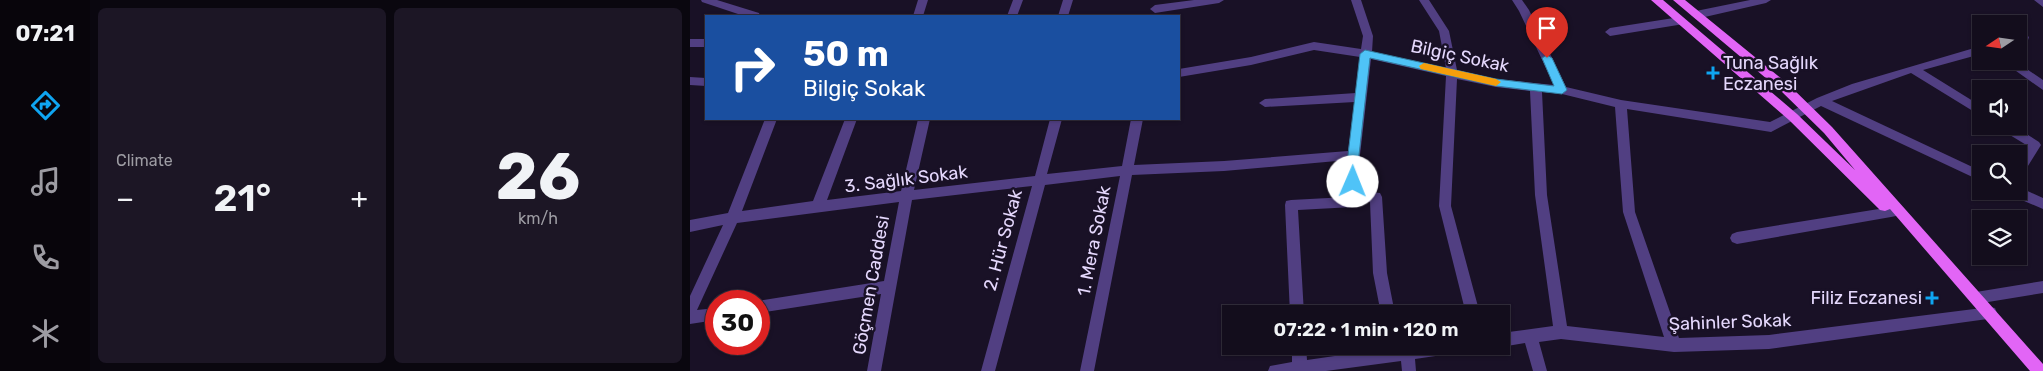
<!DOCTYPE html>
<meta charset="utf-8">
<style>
body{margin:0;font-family:Rubik,sans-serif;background:#1c1625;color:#f1f3f6;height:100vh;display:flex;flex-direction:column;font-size:19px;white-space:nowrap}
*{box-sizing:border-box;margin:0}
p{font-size:16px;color:#9d9ca3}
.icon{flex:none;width:28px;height:28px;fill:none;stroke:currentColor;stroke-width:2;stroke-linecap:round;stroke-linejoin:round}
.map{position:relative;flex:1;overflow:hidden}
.sheet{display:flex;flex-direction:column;gap:8px;padding:8px;background:#0a070f;width:600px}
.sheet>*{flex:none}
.top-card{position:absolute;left:15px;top:15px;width:475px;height:105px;border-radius:0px;box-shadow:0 1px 4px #0004,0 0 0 1px #322d3b;background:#1a4fa0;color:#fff;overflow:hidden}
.needle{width:32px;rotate:257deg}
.fabs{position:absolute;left:1282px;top:15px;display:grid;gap:10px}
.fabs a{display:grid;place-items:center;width:55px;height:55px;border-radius:0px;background:#130d1c;box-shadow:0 1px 4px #0004,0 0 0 1px #322d3b;font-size:25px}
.speed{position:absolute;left:15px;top:290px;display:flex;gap:10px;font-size:25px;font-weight:700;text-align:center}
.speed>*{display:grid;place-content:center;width:65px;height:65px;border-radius:50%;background:#130d1c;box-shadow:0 1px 4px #0004,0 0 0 1px #322d3b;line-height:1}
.speed .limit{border:8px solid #d22;background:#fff;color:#111}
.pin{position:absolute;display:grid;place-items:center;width:42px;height:42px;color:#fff;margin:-51px -21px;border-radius:50% 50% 50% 0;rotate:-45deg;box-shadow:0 0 5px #0007}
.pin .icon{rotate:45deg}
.me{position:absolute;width:55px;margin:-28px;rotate:1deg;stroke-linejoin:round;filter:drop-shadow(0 0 4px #0008)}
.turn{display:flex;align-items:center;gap:18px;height:105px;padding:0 15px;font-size:22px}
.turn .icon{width:65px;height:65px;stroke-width:2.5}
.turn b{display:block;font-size:35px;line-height:42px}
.big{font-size:38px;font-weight:600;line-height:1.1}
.sheet .card{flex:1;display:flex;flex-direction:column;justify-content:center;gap:8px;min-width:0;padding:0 18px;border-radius:8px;background:#1c1625}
.sheet .dial{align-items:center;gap:0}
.dial b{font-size:65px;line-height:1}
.heat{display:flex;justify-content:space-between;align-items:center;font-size:28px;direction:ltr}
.sheet .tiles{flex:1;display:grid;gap:8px;grid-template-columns:repeat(2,1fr)}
.trip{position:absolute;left:532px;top:305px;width:288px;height:50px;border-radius:0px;background:#130d1c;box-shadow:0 1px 4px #0004,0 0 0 1px #322d3b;font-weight:600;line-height:50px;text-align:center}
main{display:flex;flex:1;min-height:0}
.tabs{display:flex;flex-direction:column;width:90px;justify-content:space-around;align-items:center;background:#08050b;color:#9d9ca3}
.tabs .icon{width:35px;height:35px}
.tabs .active{color:#0fa5f1}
.tabs b{font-size:22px;color:#f1f3f6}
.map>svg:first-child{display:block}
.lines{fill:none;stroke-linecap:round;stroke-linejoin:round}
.minor{fill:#513f82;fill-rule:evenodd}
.primary{fill:#e265f6;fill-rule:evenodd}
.route{fill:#4fc3f7;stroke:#337fa1}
.slow{fill:#f59e0b}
.poi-dot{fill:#0fa5f1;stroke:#191126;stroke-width:2}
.labels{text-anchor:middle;stroke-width:5;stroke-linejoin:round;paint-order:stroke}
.street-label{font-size:18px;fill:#e5d8fd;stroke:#191126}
.poi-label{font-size:18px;fill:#e5d8fd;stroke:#191126;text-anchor:start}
</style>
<main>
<nav class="tabs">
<b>07:21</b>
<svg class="icon active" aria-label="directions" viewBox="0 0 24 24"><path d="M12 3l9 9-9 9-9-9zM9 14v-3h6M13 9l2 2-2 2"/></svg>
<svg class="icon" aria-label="music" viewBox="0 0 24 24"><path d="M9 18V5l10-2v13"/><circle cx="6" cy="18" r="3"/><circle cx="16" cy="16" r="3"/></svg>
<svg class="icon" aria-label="phone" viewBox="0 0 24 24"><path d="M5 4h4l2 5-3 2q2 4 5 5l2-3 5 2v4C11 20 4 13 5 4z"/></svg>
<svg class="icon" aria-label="climate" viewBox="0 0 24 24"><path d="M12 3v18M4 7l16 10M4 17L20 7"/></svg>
</nav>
<section class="sheet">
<div class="tiles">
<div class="card"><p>Climate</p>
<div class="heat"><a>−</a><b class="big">21°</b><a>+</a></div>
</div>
<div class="card dial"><b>26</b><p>km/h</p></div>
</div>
</section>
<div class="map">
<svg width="1353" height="371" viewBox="0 0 1353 371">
<rect width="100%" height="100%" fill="#191126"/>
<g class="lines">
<path class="minor" d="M 11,0 L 27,0 L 69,13 L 70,16 L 54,16 L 12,2 Z
M 228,0 L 238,0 L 233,16 L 223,16 Z
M 323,0 L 333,0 L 327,16 L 317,16 Z
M 373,0 L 383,0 L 378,16 L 368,16 Z
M 504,0 L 534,0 L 529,3 L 465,13 L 460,9 L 465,5 Z
M 661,0 L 671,0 L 683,36 L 682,52 L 756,68 L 749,31 L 729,0 L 739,0 L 759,31 L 767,70 L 806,79 L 864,85 L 829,11 L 822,0 L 832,0 L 839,10 L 876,87 L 931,100 L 1080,122 L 1127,98 L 1162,84 L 1291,46 L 1291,54 L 1233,70 L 1291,106 L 1291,116 L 1221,73 L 1142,101 L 1291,171 L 1291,181 L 1131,106 L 1081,132 L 937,109 L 945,212 L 989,338 L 1079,335 L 1300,307 L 1305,308 L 1307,313 L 1305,318 L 1079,349 L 984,352 L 871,339 L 849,342 L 857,371 L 843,371 L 835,343 L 811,347 L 810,346 L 811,333 L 863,326 L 845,195 L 840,91 L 806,87 L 767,79 L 761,206 L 790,314 L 776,314 L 749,206 L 756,76 L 681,59 L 670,155 L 670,191 L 690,193 L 692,197 L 697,273 L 705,314 L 691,314 L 683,273 L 680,202 L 669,202 L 667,206 L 663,207 L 608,210 L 614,314 L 600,314 L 595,205 L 596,201 L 601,200 L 657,197 L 658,160 L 534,171 L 442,175 L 404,371 L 390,371 L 430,176 L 355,185 L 305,371 L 291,371 L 342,186 L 222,200 L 191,371 L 177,371 L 191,294 L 69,313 L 67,301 L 194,281 L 209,202 L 47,223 L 7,310 L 26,308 L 26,320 L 0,324 L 0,296 L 33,225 L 0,232 L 0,220 L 38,213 L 75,119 L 87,119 L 52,211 L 123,201 L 155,119 L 167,119 L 137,200 L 211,191 L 228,119 L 240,119 L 224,190 L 345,176 L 360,119 L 372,119 L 357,174 L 432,166 L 441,119 L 453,119 L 444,165 L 534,161 L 658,151 L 665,102 L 575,107 L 569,103 L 575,99 L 666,93 L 670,57 L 624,50 L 561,65 L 489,77 L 489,69 L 561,57 L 624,42 L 671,49 L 673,36 ZM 852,92 L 872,94 L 925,107 L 933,212 L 974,337 L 877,326 L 857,195 Z
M 1060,0 L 1081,0 L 1076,3 L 1006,19 L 1001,15 L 1006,11 Z
M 1344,0 L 1353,0 L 1353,7 Z
M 990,17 L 994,18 L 995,21 L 994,24 L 920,36 L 915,32 L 920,28 Z
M 1334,33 L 1339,37 L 1338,40 L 1329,43 L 1329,35 Z
M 0,39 L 16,39 L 16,47 L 0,47 Z
M 1312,61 L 1325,61 L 1353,80 L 1353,90 Z
M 0,77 L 16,78 L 16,86 L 0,85 Z
M 1308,126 L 1324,126 L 1349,142 L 1351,145 L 1333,174 L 1329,175 L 1329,160 L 1338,146 L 1310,129 Z
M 1329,187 L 1353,198 L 1353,209 L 1320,195 L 1318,191 L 1329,191 Z
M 1201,207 L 1206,208 L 1207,212 L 1206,216 L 1201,217 L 1047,244 L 1042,242 L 1040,238 L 1042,234 L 1047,232 Z
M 1353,281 L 1353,293 L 1286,304 L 1281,302 L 1279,298 L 1281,294 L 1286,292 Z
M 602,346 L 616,346 L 617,360 L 714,346 L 773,346 L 771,351 L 766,353 L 725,359 L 726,371 L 712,371 L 711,361 L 636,371 L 578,371 L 580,366 L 602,362 Z"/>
<path class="primary" d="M 961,0 L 973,0 L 1107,114 L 1165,170 L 1134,133 L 1090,90 L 983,0 L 995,0 L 1098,84 L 1142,127 L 1353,364 L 1353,371 L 1340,371 L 1200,209 L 1195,211 L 1190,210 L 1099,120 Z"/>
</g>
<path class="route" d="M 675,50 L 806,79 L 864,86 L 852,58 L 857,55 L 862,58 L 877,90 L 872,94 L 806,86 L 680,58 L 669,155 L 669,182 L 663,187 L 657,182 L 658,155 L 670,54 Z"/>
<path class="slow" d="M 734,63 L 806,79 L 811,82 L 806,86 L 731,69 L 729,66 Z"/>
<g class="poi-dot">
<path d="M1020.5 65.5h5v5h5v5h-5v5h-5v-5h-5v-5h5z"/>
<path d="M1239.5 290.5h5v5h5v5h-5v5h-5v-5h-5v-5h5z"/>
</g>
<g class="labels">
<g class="street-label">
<text transform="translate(770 56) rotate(12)" y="6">Bilgiç Sokak</text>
<text transform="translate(216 179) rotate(-7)" y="6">3. Sağlık Sokak</text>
<text transform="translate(313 240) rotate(-75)" y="6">2. Hür Sokak</text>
<text transform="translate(404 241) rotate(-79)" y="6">1. Mera Sokak</text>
<text transform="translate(181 285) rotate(-80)" y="6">Göçmen Caddesi</text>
<text transform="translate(1040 322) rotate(-2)" y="6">Şahinler Sokak</text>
</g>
<g class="poi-label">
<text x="1033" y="69">Tuna Sağlık<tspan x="1033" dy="21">Eczanesi</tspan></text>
<text x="1232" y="304" text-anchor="end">Filiz Eczanesi</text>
</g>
</g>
</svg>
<div class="fabs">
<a><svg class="needle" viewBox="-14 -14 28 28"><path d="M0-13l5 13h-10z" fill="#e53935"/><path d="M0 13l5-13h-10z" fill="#9d9ca3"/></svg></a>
<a><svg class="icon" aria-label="sound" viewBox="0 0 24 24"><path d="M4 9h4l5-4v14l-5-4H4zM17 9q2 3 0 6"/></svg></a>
<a><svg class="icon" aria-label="search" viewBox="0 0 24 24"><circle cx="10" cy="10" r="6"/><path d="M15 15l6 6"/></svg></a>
<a><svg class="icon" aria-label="layers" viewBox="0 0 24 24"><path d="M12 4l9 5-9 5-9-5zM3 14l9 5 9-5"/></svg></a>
</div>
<div class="speed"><div class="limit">30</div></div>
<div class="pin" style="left:857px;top:58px;background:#d93025"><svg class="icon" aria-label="arrive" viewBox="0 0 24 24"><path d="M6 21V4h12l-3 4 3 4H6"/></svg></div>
<svg class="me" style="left:663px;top:182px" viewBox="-20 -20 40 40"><circle r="19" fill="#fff"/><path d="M0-13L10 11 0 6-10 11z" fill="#4fc3f7"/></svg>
<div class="trip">07:22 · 1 min · 120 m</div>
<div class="top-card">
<div class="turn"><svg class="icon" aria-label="right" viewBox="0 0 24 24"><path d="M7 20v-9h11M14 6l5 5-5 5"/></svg><div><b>50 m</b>Bilgiç Sokak</div></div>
</div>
</div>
</main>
